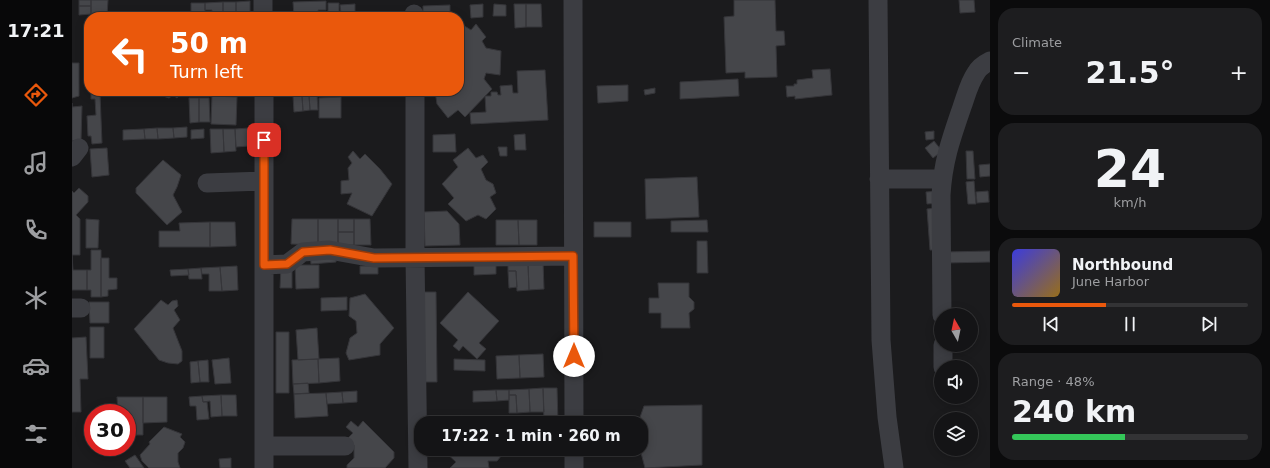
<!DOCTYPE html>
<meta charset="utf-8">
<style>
body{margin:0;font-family:"DejaVu Sans",sans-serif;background:#1d1d1f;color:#f1f3f6;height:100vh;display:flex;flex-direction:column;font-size:15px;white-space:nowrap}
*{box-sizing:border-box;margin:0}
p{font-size:13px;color:#9d9ea1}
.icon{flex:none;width:22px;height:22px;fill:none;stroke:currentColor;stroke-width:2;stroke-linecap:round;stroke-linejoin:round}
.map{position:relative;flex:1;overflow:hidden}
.drawer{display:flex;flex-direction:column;gap:8px;padding:8px;background:#0b0b0c;width:280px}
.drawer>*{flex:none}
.top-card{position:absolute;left:12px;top:12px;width:380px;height:84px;border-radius:16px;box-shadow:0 2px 10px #0003,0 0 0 1px #333335;background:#ea580c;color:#fff;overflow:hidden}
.needle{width:26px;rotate:351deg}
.fabs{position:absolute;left:862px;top:308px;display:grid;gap:8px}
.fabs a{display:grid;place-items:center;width:44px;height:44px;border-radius:50%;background:#141416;box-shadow:0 2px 10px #0003,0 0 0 1px #333335;font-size:20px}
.speed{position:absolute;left:12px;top:404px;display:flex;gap:8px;font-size:20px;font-weight:700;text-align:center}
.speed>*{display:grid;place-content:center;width:52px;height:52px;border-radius:50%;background:#141416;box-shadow:0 2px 10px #0003,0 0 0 1px #333335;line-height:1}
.speed .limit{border:6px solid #d22;background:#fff;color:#111}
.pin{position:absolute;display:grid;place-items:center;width:34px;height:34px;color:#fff;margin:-17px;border-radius:8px;box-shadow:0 2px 6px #0006}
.me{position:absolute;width:44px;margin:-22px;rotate:0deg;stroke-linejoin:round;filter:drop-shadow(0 0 3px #0008)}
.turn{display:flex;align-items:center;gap:14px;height:84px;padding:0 20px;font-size:18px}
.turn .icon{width:52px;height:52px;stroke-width:2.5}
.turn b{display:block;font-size:28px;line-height:34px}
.big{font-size:30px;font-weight:600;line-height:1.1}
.drawer .card{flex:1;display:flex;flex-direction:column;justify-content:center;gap:6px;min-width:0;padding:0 14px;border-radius:16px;background:#1d1d1f}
.drawer .dial{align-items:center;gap:0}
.dial b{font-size:52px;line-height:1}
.song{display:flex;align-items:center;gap:12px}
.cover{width:48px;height:48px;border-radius:6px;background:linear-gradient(135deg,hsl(240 70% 55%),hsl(40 70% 35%))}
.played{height:4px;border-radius:2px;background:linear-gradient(90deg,#ea580c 40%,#333335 40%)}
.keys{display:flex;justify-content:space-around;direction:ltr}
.heat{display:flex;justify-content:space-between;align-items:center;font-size:22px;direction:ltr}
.charge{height:6px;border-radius:3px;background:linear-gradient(90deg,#34c759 48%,#333335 0)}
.trip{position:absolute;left:342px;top:416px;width:234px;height:40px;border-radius:16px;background:#141416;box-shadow:0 2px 10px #0003,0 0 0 1px #333335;font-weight:600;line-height:40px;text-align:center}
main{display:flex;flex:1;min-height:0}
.dock{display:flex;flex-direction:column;width:72px;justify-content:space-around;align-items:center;background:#080809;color:#9d9ea1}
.dock .icon{width:28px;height:28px}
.dock .current{color:#ea580c}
.dock b{font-size:18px;color:#f1f3f6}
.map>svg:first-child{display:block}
.building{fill:#45464a;stroke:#353539}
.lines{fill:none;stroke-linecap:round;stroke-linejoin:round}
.minor{stroke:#3c3d42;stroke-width:19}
.route-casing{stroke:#983908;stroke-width:10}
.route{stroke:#ea580c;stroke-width:7}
</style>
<main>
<nav class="dock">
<b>17:21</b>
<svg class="icon current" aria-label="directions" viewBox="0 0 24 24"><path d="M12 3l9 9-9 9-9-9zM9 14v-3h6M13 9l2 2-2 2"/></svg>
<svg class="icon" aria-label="music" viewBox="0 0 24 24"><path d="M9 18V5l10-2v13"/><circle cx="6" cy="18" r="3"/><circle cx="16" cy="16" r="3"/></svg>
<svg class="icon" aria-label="phone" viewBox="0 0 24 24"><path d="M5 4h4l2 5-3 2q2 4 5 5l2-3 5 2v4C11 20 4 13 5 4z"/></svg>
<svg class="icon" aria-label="climate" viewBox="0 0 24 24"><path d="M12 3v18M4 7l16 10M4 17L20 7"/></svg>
<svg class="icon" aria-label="car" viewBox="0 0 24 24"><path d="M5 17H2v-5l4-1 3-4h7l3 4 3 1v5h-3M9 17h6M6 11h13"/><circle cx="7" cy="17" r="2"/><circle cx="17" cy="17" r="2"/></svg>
<svg class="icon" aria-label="filters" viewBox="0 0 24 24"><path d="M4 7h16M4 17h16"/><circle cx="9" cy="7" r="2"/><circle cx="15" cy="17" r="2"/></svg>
</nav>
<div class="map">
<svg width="918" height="468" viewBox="0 0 918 468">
<rect width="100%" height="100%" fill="#1b1b1d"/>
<path class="building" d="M 7,0 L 19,0 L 19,6 L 7,6 Z
M 19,0 L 36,0 L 35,17 L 19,17 Z
M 662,0 L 703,0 L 704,31 L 712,31 L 713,45 L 704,46 L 705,77 L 673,78 L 673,72 L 654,73 L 652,17 L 662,16 Z
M 887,0 L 902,0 L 903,12 L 888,13 Z
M 178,1 L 178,17 L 164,17 L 164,2 Z
M 254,1 L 254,10 L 246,10 L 247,17 L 222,17 L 221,2 Z
M 151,2 L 164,2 L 164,17 L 151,17 Z
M 151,2 L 151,17 L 140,17 L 140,10 L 133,10 L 133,3 Z
M 119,3 L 133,3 L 133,14 L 119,15 Z
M 256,3 L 267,3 L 267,12 L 256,13 Z
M 283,4 L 283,12 L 269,13 L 268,5 Z
M 411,4 L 411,17 L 399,18 L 398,5 Z
M 422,4 L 434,5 L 434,16 L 421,16 Z
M 442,4 L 454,4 L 454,27 L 443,28 Z
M 454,4 L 469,4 L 470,27 L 454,27 Z
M 378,5 L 378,17 L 351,17 L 351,6 Z
M 7,6 L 19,6 L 19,14 L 7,15 Z
M 404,24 L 414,37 L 410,41 L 414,48 L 429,51 L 428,75 L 414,73 L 412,79 L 420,89 L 393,117 L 386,110 L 376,118 L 365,104 L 363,91 L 387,91 L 387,28 L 391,25 L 399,30 Z
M 0,63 L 7,63 L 7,96 L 0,98 Z
M 758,69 L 760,95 L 723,99 L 723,96 L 715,97 L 714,86 L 722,86 L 722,84 L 725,84 L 725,80 L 741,78 L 740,70 Z
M 473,70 L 476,120 L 399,124 L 398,113 L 414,112 L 413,96 L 419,96 L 419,92 L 425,92 L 426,95 L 429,95 L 428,86 L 440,85 L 441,93 L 446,93 L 445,71 Z
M 666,79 L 667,96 L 608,99 L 608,82 Z
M 556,85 L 556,101 L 526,103 L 525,86 Z
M 583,88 L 583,93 L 573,95 L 572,90 Z
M 84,91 L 107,91 L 109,92 L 105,98 L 101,95 L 97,98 L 85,94 Z
M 221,91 L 245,91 L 245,95 L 221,96 Z
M 19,94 L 28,94 L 30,143 L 20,144 L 19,136 L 16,136 L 15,116 L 24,115 L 23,99 L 19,99 Z
M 237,95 L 245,95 L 246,110 L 238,110 Z
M 237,95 L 238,110 L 231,111 L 230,96 Z
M 140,96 L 165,97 L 164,125 L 139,124 Z
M 221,96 L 230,96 L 231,111 L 222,112 Z
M 269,97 L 269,118 L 247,118 L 247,98 Z
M 117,98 L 127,98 L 127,122 L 118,123 Z
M 127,98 L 137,98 L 138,122 L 127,122 Z
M 0,103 L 0,107 L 10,106 L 9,140 L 0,141 Z
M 115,127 L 115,137 L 102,138 L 101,128 Z
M 85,128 L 101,128 L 102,138 L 86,139 Z
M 85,128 L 86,139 L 73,139 L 72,129 Z
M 177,128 L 177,146 L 164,147 L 163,129 Z
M 72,129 L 73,139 L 51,140 L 51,130 Z
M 132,129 L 132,138 L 119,139 L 119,130 Z
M 138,129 L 151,129 L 152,152 L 139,153 Z
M 151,129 L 163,129 L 164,151 L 152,152 Z
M 862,131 L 862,139 L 854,140 L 853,132 Z
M 383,134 L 384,152 L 361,152 L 361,135 Z
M 453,134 L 454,150 L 443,150 L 442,135 Z
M 862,141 L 870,151 L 861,158 L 853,148 Z
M 426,147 L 435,147 L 435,156 L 428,156 Z
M 35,148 L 37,175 L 20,177 L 18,149 Z
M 396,148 L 404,158 L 411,155 L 416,162 L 409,169 L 414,180 L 421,184 L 424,193 L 418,197 L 424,209 L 414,219 L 406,215 L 394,221 L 376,204 L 382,198 L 370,184 L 386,167 L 381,160 Z
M 281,151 L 288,159 L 293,154 L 308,169 L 320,184 L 300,216 L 275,204 L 280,193 L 269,194 L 269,181 L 277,180 L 276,168 L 280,163 L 276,157 Z
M 894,151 L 901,151 L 903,179 L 895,179 Z
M 91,160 L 109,175 L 105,187 L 101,195 L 110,212 L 95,225 L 64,193 L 64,188 Z
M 918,164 L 918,176 L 908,177 L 907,165 Z
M 625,177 L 627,217 L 574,219 L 573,179 Z
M 902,181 L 904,204 L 896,204 L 894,182 Z
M 7,188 L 16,196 L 16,202 L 4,215 L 8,219 L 8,255 L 0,255 L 1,270 L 15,270 L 15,290 L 0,290 L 0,191 L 2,193 Z
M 867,191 L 868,203 L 855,204 L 854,192 Z
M 916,191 L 917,202 L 905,203 L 904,192 Z
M 865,208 L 868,250 L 858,250 L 855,209 Z
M 375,211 L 387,224 L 388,245 L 353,246 L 352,212 Z
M 14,219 L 27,220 L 26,248 L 14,248 Z
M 220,219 L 246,219 L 246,245 L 219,244 Z
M 246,219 L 266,219 L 266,245 L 246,245 Z
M 266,219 L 282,219 L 282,232 L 266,232 Z
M 282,219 L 298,219 L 299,245 L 282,245 Z
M 424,220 L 446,220 L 447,245 L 424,245 Z
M 446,220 L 465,220 L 465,245 L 447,245 Z
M 635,220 L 636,232 L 599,232 L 599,221 Z
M 138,222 L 138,247 L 87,247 L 87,231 L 108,231 L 107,223 Z
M 138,222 L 163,222 L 164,246 L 138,247 Z
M 522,222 L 559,222 L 559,237 L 522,237 Z
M 266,232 L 282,232 L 282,245 L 266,245 Z
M 625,241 L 635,241 L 636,273 L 625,273 Z
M 19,250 L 29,250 L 29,297 L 19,297 L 19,290 L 15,290 L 15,270 L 19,270 Z
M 264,251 L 264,262 L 239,264 L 238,252 Z
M 918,251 L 918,262 L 873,263 L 873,252 Z
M 29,258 L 37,258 L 37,278 L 45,278 L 45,289 L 36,290 L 36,296 L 29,297 Z
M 471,262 L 472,289 L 457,290 L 456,263 Z
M 456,263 L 457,290 L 445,291 L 444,271 L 436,271 L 436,264 Z
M 424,264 L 424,274 L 402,275 L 402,265 Z
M 223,265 L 247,265 L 247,288 L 224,289 Z
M 165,266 L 166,290 L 150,291 L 148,267 Z
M 209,266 L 220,266 L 220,288 L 208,288 Z
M 288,266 L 306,266 L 306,274 L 288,274 Z
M 148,267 L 150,291 L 137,291 L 137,274 L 130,274 L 129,268 Z
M 129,268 L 130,279 L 117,279 L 116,269 Z
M 116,269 L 117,275 L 99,276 L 98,270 Z
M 436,271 L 444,271 L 445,287 L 437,288 Z
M 586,283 L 617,283 L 617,297 L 622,302 L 622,309 L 617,313 L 618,328 L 589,328 L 589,313 L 577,313 L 577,298 L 587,298 Z
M 352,292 L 364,292 L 365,382 L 352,382 Z
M 396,292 L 427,321 L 407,343 L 414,349 L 405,359 L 391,346 L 387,351 L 381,346 L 386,340 L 368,323 Z
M 293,294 L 322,328 L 308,344 L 308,355 L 277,360 L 274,353 L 278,338 L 285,333 L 284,321 L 277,316 L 278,298 Z
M 275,297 L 275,310 L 249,311 L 249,298 Z
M 89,300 L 96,305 L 100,301 L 105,300 L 106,306 L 102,310 L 108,320 L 101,328 L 110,351 L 110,361 L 106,364 L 96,363 L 87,360 L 62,329 Z
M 17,302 L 37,302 L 37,323 L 18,323 Z
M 18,327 L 32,327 L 32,358 L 18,358 Z
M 245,328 L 247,359 L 226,360 L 224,330 Z
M 204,332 L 217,332 L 217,393 L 204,393 Z
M 14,337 L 16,379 L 8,379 L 9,412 L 0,412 L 0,338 Z
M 471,354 L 472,377 L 448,378 L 447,355 Z
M 447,355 L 448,378 L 425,379 L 424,356 Z
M 157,358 L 159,383 L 143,384 L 140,360 Z
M 267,358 L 268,381 L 247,383 L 246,359 Z
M 246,359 L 247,383 L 221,384 L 220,360 Z
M 382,359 L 413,360 L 413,371 L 382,370 Z
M 136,360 L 137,382 L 128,382 L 126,361 Z
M 126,361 L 128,382 L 119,383 L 118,362 Z
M 236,383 L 237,393 L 222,394 L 221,384 Z
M 471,388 L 472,412 L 458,412 L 457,389 Z
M 471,388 L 485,388 L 486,423 L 472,423 Z
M 457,389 L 458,412 L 445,413 L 444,395 L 437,395 L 437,390 Z
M 424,390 L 425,401 L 401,402 L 401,391 Z
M 424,390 L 437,390 L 437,400 L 425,401 Z
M 285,391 L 285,402 L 271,403 L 270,392 Z
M 270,392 L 271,403 L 255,404 L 254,393 Z
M 254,393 L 256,416 L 223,418 L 222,394 Z
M 149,395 L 150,416 L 139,417 L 138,401 L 131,402 L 130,396 Z
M 149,395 L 164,395 L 165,416 L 150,416 Z
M 437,395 L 444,395 L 445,413 L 437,413 Z
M 130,396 L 131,402 L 135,402 L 137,419 L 125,420 L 124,406 L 118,406 L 117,397 Z
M 45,397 L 71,397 L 71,435 L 55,435 L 55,413 L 46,413 Z
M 71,397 L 95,397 L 95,422 L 71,423 Z
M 630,405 L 630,465 L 573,468 L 568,449 L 569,423 L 566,423 L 572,406 Z
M 389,415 L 396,421 L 399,418 L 404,423 L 382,423 Z
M 279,421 L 286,427 L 291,421 L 322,452 L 322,458 L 313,468 L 275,468 L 275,465 L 282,458 L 282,445 L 275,439 L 281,433 L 274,427 Z
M 92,427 L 110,434 L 108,437 L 113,442 L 111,448 L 106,453 L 106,462 L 108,468 L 77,468 L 70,461 L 68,455 L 78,444 L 77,442 Z
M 372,449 L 430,449 L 430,455 L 425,461 L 416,461 L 417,468 L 378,468 L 384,462 L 371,450 Z
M 63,455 L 72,468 L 58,468 L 53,461 Z
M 159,458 L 159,468 L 148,468 L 147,459 Z"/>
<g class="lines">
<path class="minor" d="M 191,0 L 191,17
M 501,0 L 502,423
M 806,0 L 809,340 L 815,417 L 822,468
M 342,14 L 342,17
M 192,91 L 192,468
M 343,91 L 343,257 L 346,468
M 0,157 L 7,148
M 807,179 L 870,179
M 135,183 L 192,181
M 192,265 L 215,264 L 231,252 L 257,250 L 302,258 L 501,256
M 0,308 L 9,308
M 870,315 L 869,195 C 871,161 879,139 890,107 C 894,96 897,83 904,73 C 907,67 912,64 918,61
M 871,345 L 871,367
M 192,446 L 273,446
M 502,449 L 502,468"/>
</g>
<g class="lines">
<g class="route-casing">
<path id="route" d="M 192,140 L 192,265 L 215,264 L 231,252 L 258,250 L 302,258 L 501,256 L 502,356"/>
</g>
<use href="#route" class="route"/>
</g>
</svg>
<div class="fabs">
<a><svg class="needle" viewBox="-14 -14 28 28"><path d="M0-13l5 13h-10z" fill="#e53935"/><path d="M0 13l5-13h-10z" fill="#9d9ea1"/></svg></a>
<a><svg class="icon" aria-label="sound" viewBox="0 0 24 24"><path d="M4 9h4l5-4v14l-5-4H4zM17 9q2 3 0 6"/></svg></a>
<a><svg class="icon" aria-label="layers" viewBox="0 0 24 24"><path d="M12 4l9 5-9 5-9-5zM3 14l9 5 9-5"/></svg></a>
</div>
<div class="speed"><div class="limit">30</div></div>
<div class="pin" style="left:192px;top:140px;background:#d93025"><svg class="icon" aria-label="arrive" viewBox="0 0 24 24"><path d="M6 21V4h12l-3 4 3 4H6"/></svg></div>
<svg class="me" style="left:502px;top:356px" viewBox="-20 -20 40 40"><circle r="19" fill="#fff"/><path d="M0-13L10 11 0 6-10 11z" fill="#ea580c"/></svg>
<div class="trip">17:22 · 1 min · 260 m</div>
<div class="top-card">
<div class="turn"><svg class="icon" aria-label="left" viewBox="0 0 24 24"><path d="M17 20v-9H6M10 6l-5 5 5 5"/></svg><div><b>50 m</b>Turn left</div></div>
</div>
</div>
<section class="drawer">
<div class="card"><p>Climate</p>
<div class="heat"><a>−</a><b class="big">21.5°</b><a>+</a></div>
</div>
<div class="card dial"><b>24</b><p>km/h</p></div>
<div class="card">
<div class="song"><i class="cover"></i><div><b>Northbound</b><p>June Harbor</p></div></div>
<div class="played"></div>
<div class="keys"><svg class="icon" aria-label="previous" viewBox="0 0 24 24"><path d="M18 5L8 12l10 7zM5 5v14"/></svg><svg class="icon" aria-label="pause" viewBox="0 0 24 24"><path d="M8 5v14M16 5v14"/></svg><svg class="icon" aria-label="next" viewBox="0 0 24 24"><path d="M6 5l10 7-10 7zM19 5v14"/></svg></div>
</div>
<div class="card"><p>Range · 48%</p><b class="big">240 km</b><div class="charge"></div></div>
</section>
</main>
